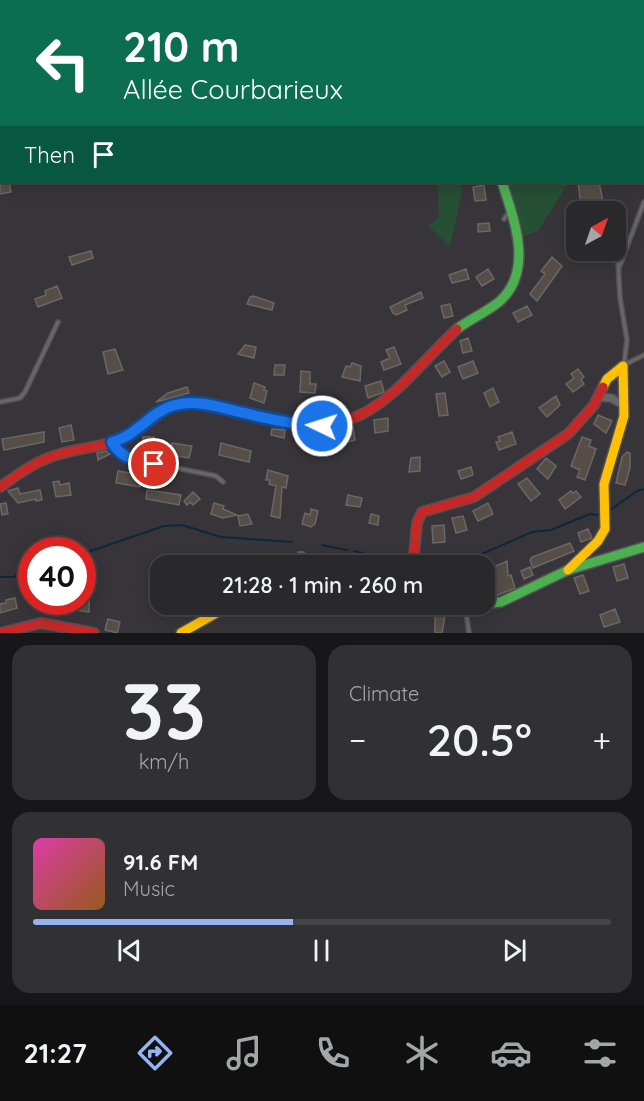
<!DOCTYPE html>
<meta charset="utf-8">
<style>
body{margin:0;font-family:Quicksand,sans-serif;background:#313033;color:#f1f3f6;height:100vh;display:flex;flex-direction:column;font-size:22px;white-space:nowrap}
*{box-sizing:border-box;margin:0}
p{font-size:20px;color:#a5a6a9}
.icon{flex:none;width:33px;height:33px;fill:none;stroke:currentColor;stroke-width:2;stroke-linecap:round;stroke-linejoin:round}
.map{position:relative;height:633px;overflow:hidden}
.sheet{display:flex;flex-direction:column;gap:12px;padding:12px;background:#171618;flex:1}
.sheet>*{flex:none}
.top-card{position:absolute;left:0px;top:0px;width:645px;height:183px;box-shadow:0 3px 15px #0003,0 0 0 2px #454447;background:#0b6e4f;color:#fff;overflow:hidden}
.needle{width:39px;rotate:40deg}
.buttons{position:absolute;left:566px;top:201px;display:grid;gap:12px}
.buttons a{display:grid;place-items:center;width:60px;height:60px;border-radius:12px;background:#29282b;box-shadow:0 3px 15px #0003,0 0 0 2px #454447;font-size:30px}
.speed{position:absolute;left:18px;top:537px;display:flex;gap:12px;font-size:30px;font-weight:700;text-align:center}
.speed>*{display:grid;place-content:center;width:78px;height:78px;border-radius:50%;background:#29282b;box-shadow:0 3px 15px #0003,0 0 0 2px #454447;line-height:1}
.speed .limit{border:9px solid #d22;background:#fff;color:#111}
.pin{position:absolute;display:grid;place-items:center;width:51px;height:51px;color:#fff;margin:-26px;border:3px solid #fff;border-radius:50%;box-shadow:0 2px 6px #0007}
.me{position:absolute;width:66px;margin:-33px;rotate:274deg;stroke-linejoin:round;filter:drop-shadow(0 0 4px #0008)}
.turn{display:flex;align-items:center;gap:21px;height:126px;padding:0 24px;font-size:27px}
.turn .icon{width:78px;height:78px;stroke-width:2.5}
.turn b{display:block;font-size:42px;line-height:51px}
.then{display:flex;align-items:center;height:57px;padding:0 24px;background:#0003;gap:12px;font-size:22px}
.big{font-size:45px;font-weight:600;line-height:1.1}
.sheet .tile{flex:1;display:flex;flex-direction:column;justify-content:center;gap:9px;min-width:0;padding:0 21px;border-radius:18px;background:#313033}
.sheet .dial{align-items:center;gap:0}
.dial b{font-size:78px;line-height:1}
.song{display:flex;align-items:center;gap:18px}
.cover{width:72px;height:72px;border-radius:9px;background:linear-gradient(135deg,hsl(320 70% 55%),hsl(30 70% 35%))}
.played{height:6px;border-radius:3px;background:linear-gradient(90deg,#95b2f1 45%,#454447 45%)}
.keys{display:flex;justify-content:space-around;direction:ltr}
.heat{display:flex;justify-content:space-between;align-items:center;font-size:33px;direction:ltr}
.sheet .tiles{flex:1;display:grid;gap:12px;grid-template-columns:1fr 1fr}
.tile:last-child{grid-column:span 2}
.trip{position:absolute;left:150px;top:555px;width:345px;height:60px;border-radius:18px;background:#29282b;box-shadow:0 3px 15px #0003,0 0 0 2px #454447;font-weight:600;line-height:60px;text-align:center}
.menu{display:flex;height:96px;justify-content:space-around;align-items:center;background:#101011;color:#a5a6a9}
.menu .icon{width:42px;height:42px}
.menu .selected{color:#95b2f1}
.menu b{font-size:27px;color:#f1f3f6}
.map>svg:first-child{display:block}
.green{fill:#264f33}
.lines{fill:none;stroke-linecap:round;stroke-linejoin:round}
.stream{stroke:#0a293c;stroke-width:2}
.building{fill:#564d47;stroke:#6a6768;stroke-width:1.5}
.lane-casing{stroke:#535154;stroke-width:6}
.street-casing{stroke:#535154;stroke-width:10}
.fast-casing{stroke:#535154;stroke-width:12}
.slow-casing{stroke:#535154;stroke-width:12}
.jam-casing{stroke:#535154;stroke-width:12}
.lane{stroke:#686669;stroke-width:3}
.street{stroke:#686669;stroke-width:7}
.fast{stroke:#4caf50;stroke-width:9}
.slow{stroke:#ffc107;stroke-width:9}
.jam{stroke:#c62828;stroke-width:9}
.route-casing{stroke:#114b97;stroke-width:15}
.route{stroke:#1a73e8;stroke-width:10}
</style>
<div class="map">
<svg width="644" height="633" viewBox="0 0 644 633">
<rect width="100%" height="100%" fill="#373539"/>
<path class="green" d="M 447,0 L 644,0 L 644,182 L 644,2 Z
M 438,182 L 461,182 L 461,197 L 450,247 L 428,226 L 439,217 Z
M 502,182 L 569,182 L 538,231 L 521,237 Z"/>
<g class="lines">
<path class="stream" d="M 610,510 L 637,491 L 644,489
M 322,545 L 347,550
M 354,551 L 404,563
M 82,554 L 164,526 L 182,525 L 221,537 L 292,542
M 447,566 L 475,557 L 532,532 L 551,530 L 590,514 L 598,515
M 0,577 L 14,577 L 32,565"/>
</g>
<path class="building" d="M 578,182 L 599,182 L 603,202 L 597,206 L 581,206 Z
M 9,183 L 11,192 L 0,194 L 0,185 Z
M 484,185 L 486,200 L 475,201 L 473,187 Z
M 489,223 L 490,231 L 478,232 L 478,224 Z
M 91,251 L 93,258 L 72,265 L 69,257 Z
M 552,257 L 562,266 L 537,301 L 530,294 L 545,274 L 541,271 Z
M 466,269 L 469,279 L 452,283 L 449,275 Z
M 488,269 L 494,279 L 482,286 L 476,277 Z
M 57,286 L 62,298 L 38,307 L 35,299 L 46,295 L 45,291 Z
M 421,292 L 423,298 L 405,305 L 407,310 L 396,315 L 393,313 L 390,307 Z
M 253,296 L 274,303 L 272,310 L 247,304 L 250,297 Z
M 450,304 L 453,316 L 444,318 L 441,306 Z
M 527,306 L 532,315 L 518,322 L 513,313 Z
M 468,338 L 472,351 L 463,353 L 460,341 Z
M 245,345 L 256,347 L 254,358 L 238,354 Z
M 394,347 L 401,364 L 384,370 L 381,362 L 390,358 L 386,350 Z
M 115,349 L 123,370 L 108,374 L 103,352 Z
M 444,361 L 450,372 L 442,377 L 435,366 Z
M 473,361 L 478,373 L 463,379 L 458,367 Z
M 352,363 L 361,366 L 360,381 L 342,377 L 346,366 L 350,367 Z
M 275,365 L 285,365 L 284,375 L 274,375 Z
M 578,369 L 584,377 L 581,380 L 584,384 L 573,392 L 566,384 L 574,378 L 571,374 Z
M 301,371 L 310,372 L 310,384 L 316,384 L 315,393 L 300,392 Z
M 381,381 L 384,392 L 368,398 L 365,386 Z
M 254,383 L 265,387 L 264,390 L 267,391 L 264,403 L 250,398 Z
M 187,387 L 189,393 L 156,402 L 168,393 Z
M 493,388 L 499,402 L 490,407 L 484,393 Z
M 445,393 L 448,415 L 439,416 L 436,394 Z
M 556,396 L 560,405 L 547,417 L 539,408 Z
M 598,415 L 612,421 L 606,433 L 594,424 Z
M 388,418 L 388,431 L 375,433 L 374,420 Z
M 71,425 L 74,440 L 62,442 L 59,428 Z
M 353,426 L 355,440 L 334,446 L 334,442 L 326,444 L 325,437 L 328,435 Z
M 272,429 L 285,430 L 284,438 L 271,435 Z
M 44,432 L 44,442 L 4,450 L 2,439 Z
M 512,432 L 516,444 L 499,450 L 496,442 L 500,441 L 498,437 Z
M 297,434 L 316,435 L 316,443 L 299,445 Z
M 143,437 L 154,437 L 154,447 L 149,447 L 149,451 L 143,451 Z
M 582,437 L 591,440 L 589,446 L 596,449 L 585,480 L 577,477 L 580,470 L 571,466 Z
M 172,443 L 192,446 L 189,458 L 170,455 Z
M 221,443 L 251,451 L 249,462 L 219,455 Z
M 106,451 L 110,454 L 98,460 L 97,453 Z
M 627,452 L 630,453 L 630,468 L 625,485 L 616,483 L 622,457 Z
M 420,457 L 420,471 L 409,472 L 411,458 Z
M 546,458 L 556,466 L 548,479 L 537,469 Z
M 471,467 L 473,475 L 461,479 L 458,471 Z
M 268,470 L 288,476 L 286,488 L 282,487 L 280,518 L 271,516 L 276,486 L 269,484 L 270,480 L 266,480 Z
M 118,471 L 142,475 L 140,487 L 116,483 Z
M 527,478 L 540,494 L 531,501 L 518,484 Z
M 59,481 L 60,485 L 69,483 L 71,495 L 56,497 L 53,482 Z
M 18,488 L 20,494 L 40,490 L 42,500 L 36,501 L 36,499 L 18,503 L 8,491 Z
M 147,490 L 181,495 L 179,505 L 146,499 Z
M 571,491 L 573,493 L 576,491 L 581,497 L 565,509 L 559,500 Z
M 193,492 L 200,499 L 193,505 L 190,502 L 187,505 L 184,501 Z
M 348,495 L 362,498 L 360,507 L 346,505 Z
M 6,503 L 8,514 L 2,515 L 0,504 Z
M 214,503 L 224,506 L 223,509 L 237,515 L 223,518 L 211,514 Z
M 488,503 L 493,514 L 478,521 L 473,511 Z
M 311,509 L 318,511 L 315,524 L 311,527 L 302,524 L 305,513 L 310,515 Z
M 248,514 L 252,524 L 240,526 L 238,516 Z
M 371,514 L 379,516 L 378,525 L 369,523 Z
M 463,516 L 467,530 L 456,533 L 452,518 Z
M 444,525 L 445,542 L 433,543 L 432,526 Z
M 588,529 L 592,538 L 581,542 L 578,533 Z
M 570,543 L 574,551 L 533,568 L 530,560 L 532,557 Z
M 298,552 L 304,552 L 307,566 L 298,566 Z
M 253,554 L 269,558 L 267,566 L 250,566 Z
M 507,561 L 508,576 L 511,575 L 515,588 L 495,596 L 484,594 L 484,571 Z
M 624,564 L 628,578 L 617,581 L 613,567 Z
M 530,567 L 533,575 L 524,579 L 521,571 Z
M 583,575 L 589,591 L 580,594 L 574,578 Z
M 15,598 L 17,608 L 0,613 L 0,604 L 6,603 L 6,600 Z
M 82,599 L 89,599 L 89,612 L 77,610 L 77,602 L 82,602 Z
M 441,604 L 447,604 L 442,633 L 435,633 L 435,610 L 440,610 Z
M 615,609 L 620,622 L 604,627 L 600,615 Z
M 108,619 L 120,622 L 117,633 L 105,630 Z"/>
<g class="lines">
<g class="lane-casing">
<path id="lane" d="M 585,0 L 585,2
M 644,175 L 644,176
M 615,204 L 620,298 L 627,340 L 624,364
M 504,219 L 509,212
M 619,268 L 644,202
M 624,365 L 644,355
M 0,402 L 20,398 L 25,392 L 58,322
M 113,444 L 118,452 L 128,458 L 216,476 L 223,482
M 465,604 L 469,633"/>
</g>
<g class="street-casing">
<path id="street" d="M 598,397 L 611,398 L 624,405"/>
</g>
<g class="fast-casing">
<path id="fast" d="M 457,329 C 470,319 487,312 500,301 C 534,270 514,219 502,182
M 483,604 L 501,602 L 568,570 L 644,547"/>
</g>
<g class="slow-casing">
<path id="slow" d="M 497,0 L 497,2
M 568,570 L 598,541 L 605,529 L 604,484 L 624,416 L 623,366 L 607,379 L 603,387
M 181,633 L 232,604"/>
</g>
<g class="jam-casing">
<path id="jam" d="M 0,487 C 19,474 37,460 60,454 C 83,447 109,447 130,435 C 150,424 165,403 189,403 C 219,402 249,416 278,422 C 370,441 399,383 457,329
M 413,566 L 417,523 L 422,512 L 474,497 L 568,434 L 594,405 L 603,387
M 1,633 L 41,623 L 94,633"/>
</g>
<use href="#lane" class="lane"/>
<use href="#street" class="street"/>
<use href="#fast" class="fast"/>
<use href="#slow" class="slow"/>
<use href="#jam" class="jam"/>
</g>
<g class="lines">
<g class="route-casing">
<path id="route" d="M 154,464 C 136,460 121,459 112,442 C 137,436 151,411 175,405 C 199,399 221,408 244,413 C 270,419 295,425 322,426"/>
</g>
<use href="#route" class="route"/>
</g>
</svg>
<div class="buttons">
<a><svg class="needle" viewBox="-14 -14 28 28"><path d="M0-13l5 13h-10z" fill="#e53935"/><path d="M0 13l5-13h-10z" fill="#a5a6a9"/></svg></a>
</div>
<div class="speed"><div class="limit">40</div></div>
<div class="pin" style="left:154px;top:464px;background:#d93025"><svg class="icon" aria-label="arrive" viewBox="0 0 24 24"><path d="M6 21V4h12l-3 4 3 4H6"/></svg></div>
<svg class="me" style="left:322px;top:426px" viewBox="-20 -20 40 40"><circle r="17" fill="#1a73e8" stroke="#fff" stroke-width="3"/><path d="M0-11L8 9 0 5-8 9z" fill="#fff"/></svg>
<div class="trip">21:28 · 1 min · 260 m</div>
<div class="top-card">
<div class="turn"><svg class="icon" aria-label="left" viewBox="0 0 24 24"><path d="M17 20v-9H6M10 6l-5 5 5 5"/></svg><div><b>210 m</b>Allée Courbarieux</div></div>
<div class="then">Then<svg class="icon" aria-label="arrive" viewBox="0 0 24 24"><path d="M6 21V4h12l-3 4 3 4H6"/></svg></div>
</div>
</div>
<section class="sheet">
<div class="tiles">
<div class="tile dial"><b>33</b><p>km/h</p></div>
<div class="tile"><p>Climate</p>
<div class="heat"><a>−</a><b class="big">20.5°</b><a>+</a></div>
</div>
<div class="tile">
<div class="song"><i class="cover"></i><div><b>91.6 FM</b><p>Music</p></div></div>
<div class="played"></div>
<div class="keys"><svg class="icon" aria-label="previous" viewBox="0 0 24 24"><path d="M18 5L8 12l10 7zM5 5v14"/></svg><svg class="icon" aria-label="pause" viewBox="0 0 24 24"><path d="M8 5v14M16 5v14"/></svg><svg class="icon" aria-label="next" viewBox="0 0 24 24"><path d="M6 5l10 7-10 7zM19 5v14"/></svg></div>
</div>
</div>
</section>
<nav class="menu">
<b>21:27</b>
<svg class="icon selected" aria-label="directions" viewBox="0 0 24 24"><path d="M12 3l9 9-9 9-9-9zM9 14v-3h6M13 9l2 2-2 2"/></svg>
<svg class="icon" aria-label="music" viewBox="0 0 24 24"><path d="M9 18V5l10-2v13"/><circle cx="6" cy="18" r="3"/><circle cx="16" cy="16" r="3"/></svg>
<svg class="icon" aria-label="phone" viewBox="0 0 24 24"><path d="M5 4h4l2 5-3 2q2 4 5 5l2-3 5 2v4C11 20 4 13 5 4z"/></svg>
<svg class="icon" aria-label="climate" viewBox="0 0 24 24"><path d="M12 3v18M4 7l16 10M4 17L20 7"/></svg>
<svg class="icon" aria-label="car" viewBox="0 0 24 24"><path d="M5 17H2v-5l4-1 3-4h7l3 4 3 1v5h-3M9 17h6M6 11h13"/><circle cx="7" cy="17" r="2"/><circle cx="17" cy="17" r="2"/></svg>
<svg class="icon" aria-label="filters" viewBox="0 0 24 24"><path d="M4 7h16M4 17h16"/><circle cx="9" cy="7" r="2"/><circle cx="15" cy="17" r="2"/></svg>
</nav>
